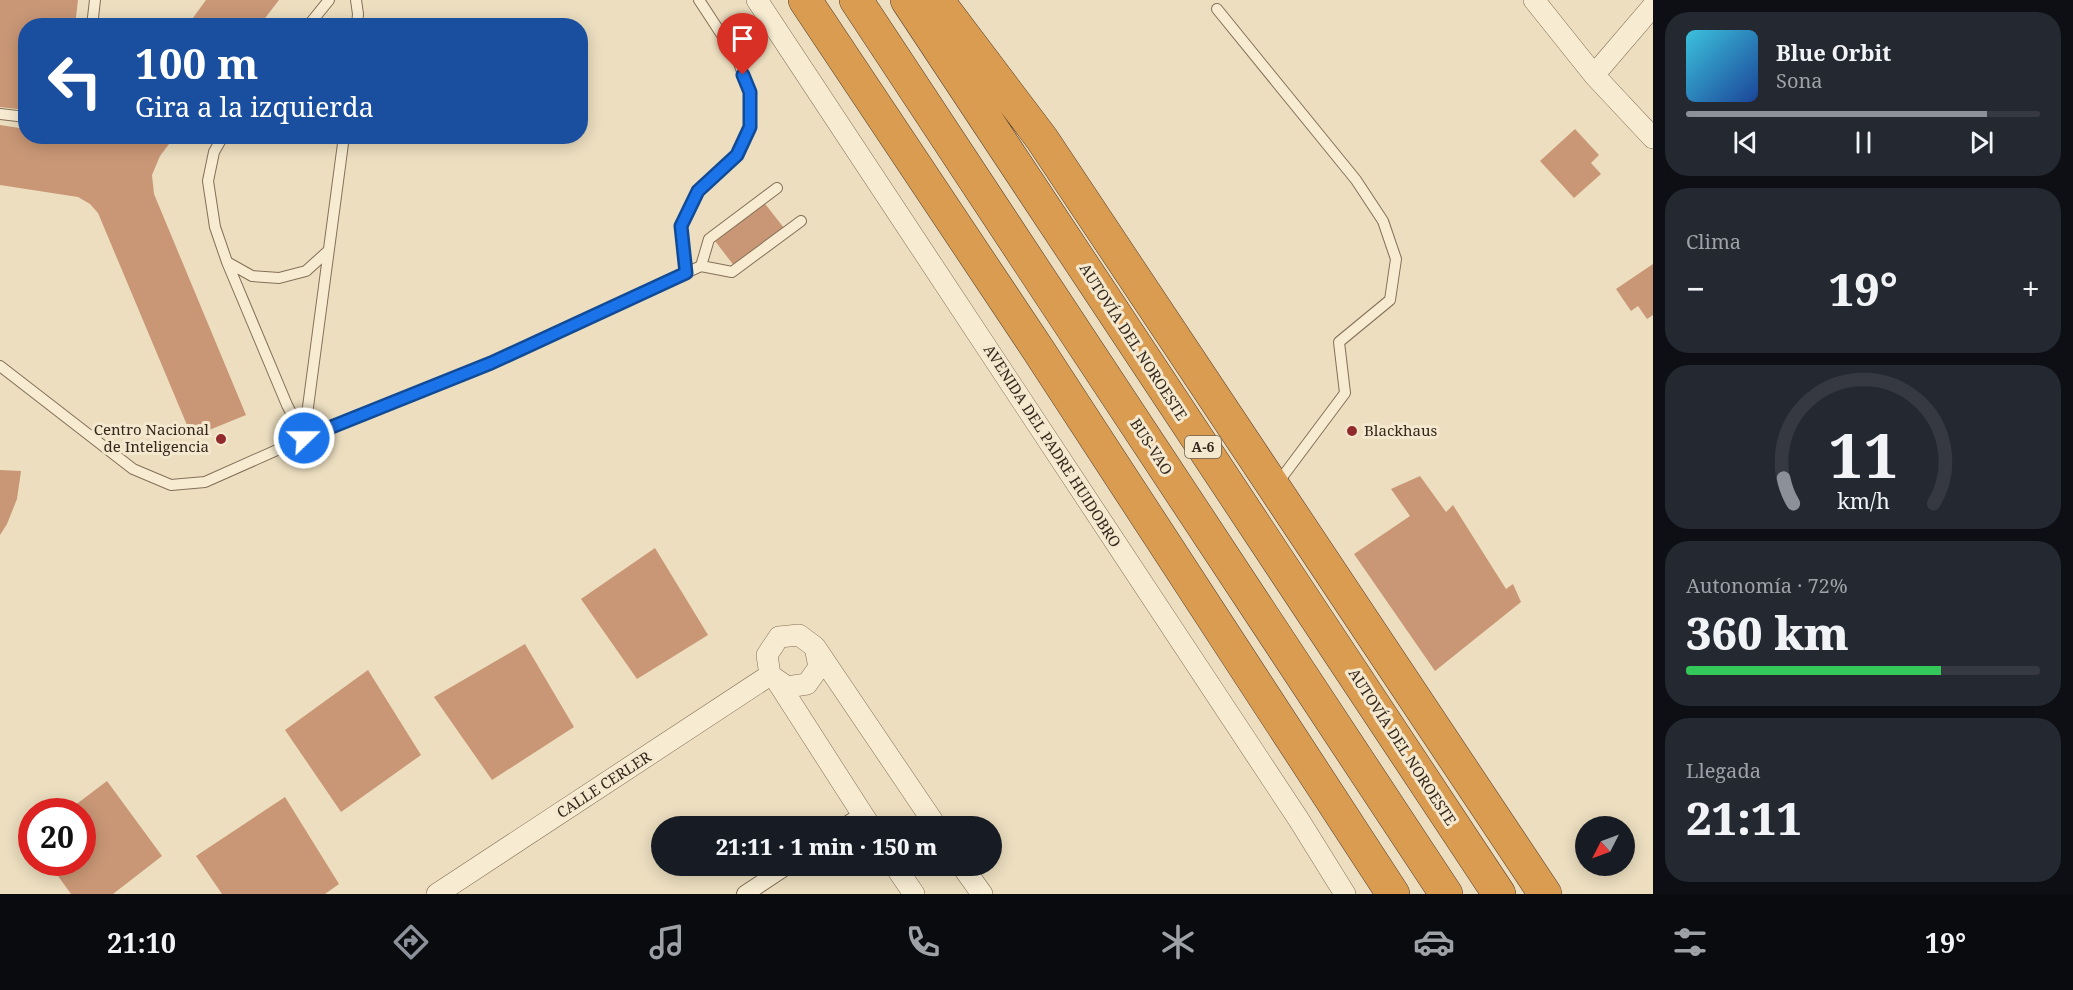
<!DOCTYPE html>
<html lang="es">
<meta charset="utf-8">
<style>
body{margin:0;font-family:"Noto Serif",serif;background:#242831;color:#f1f3f6;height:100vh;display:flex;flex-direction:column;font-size:22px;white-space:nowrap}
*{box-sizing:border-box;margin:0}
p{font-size:20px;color:#9ea1a6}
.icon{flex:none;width:33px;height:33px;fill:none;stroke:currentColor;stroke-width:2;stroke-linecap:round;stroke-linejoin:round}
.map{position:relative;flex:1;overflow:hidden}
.drawer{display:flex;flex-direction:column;gap:12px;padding:12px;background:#0d0f14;width:420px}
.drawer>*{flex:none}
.guide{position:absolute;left:18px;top:18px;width:570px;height:126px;border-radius:24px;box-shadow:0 3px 15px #0003;background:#1a4fa0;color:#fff;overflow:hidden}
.needle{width:39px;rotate:228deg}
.fabs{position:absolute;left:1575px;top:816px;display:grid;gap:12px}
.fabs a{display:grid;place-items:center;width:60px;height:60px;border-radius:50%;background:#171b24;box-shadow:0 3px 15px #0003;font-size:30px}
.speed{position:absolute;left:18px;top:798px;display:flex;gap:12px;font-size:30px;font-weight:700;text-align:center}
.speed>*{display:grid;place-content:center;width:78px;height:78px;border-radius:50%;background:#171b24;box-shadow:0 3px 15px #0003;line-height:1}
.speed .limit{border:9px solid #d22;background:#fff;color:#111}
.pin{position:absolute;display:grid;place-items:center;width:51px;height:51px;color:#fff;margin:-62px -26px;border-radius:50% 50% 50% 0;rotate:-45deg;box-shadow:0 0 6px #0007}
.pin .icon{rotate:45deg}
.me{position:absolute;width:66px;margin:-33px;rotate:68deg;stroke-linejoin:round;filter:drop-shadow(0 0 4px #0008)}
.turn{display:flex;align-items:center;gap:21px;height:126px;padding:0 18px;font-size:27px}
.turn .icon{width:78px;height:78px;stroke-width:2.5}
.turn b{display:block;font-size:42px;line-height:51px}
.big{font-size:45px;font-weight:800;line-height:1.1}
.drawer .widget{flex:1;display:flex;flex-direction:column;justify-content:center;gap:9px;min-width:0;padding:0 21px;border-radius:24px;background:#242831}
.drawer .dial{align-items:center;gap:0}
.dial svg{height:156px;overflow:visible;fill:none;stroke:#363941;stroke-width:7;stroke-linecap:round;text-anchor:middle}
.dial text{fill:#f1f3f6;stroke:none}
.song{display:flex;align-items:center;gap:18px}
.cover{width:72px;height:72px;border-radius:9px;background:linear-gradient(135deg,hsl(190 70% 55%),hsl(220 70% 35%))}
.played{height:6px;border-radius:3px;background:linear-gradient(90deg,#8c9099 85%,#363941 85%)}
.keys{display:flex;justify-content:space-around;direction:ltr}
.heat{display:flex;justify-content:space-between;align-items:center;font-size:33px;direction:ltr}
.charge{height:9px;border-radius:4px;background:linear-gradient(90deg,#34c759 72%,#363941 0)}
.trip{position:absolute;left:651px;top:816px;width:351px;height:60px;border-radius:30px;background:#171b24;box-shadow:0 3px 15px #0003;font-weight:800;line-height:60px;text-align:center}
.tabs{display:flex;height:96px;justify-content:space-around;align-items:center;background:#090b0e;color:#9ea1a6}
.tabs .icon{width:42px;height:42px}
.tabs .on{color:#8c9099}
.tabs b{font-size:27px;color:#f1f3f6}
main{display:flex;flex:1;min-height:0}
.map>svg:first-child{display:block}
.building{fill:#c99776}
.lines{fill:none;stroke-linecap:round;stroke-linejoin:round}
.service-casing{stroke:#846f58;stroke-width:12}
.pedestrian-casing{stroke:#846f58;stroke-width:18}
.minor-casing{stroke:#846f58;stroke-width:22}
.motorway-casing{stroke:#523d2d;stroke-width:34}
.service{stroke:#f7ecd2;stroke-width:10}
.pedestrian{stroke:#f7ecd2;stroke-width:16}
.minor{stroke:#f7ecd2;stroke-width:21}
.motorway{stroke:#da9c51;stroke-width:33}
.route-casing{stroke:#114b97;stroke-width:15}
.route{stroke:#1a73e8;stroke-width:10}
.poi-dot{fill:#912a2d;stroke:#f4e8cf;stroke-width:2}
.labels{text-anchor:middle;stroke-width:6;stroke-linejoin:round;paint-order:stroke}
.shield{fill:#f4e8cf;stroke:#6e6152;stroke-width:1.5}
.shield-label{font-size:14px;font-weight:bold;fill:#34271c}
.street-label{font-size:15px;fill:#34271c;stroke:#f4e8cf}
.poi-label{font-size:15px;fill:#34271c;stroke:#f4e8cf;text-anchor:end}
</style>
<main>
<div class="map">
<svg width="1653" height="894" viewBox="0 0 1653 894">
<rect width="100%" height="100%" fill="#ecdebf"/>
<path class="building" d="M 0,0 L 78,0 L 75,26 L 26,26 L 26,110 L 0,107 Z
M 206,0 L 279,0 L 259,26 L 187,26 Z
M 0,125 L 26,129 L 26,136 L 175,136 L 160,156 L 152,175 L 154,194 L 246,415 L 192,437 L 98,213 L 90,204 L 78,197 L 0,185 Z
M 1575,129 L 1599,155 L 1591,163 L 1601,174 L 1574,198 L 1540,161 Z
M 762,200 L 788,233 L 738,271 L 712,237 Z
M 1653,264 L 1653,315 L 1647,319 L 1638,306 L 1631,311 L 1616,289 Z
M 0,470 L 21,471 L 17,499 L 7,524 L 0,535 Z
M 1420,476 L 1446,512 L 1453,505 L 1506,589 L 1513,584 L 1521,602 L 1435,671 L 1354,554 L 1410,516 L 1391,489 Z
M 655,548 L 708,635 L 637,679 L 581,599 Z
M 525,644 L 574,727 L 492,780 L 434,697 Z
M 368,670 L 421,755 L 341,812 L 285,730 Z
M 107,781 L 162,856 L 113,894 L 71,894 L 48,862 L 82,862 L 82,812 L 66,812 Z
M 285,797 L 339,884 L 325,894 L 222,894 L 196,856 Z"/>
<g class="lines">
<g class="service-casing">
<path id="service" d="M 356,0 L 358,14 L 357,26
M 1217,9 L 1356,180 L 1383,221 L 1396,259 L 1390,300 L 1339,342 L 1345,393 L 1283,476 L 1274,481
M 92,26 L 95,0
M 308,26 L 329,0
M 0,114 L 26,117
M 223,136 L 214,152 L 208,181 L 215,227 L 227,262 L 287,405 L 304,438
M 227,262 L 252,276 L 279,278 L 306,271 L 327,252
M 701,266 L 709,239 L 777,188
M 685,273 L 681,226 L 698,191 L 737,155 L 750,127 L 750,92 L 737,58 L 699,0
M 0,366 L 133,469 L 171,485 L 205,482 L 304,438 L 491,363 L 701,266 L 732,272 L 801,221
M 304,437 L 344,136"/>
</g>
<g class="pedestrian-casing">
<path id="pedestrian" d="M 845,826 L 862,815
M 745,894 L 787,866"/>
</g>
<g class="minor-casing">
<path id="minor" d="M 757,0 L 1299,820 L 1345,894
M 1534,0 L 1594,75 L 1653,138
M 1594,75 L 1653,6
M 799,635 L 815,647 L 819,667 L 807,684 L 787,687 L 770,675 L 767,655 L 779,637 Z
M 815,647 L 936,826
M 777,681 L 870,826
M 895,866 L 914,894
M 962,866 L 982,894
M 437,894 L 770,675"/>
</g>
<g class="motorway-casing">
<path id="motorway" d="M 805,0 L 1037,348 L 1393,894
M 856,0 L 1446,894
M 907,0 L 1499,894
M 937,0 L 1042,139 L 1545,894"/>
</g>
<use href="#service" class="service"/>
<use href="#pedestrian" class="pedestrian"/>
<use href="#minor" class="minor"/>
<use href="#motorway" class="motorway"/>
</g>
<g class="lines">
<g class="route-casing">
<path id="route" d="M 304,438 L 491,363 L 686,273 L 681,226 L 698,191 L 737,155 L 750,127 L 750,92 L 743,75"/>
</g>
<use href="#route" class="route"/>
</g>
<g class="poi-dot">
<circle cx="1352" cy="431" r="6"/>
<circle cx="221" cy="439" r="6"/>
</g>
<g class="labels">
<rect class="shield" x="1185" y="436" width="36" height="22" rx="4.5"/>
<g class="shield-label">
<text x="1203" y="452">A-6</text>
</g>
<g class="street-label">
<text transform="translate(1133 342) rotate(57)" y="5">AUTOVÍA DEL NOROESTE</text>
<text transform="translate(1052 446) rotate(57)" y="5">AVENIDA DEL PADRE HUIDOBRO</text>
<text transform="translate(1151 447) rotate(57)" y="5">BUS-VAO</text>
<text transform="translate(1402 747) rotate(57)" y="5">AUTOVÍA DEL NOROESTE</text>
<text transform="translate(604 785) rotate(-33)" y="5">CALLE CERLER</text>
</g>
<g class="poi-label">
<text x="209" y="435">Centro Nacional<tspan x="209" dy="17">de Inteligencia</tspan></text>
<text x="1364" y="436" text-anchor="start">Blackhaus</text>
</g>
</g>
</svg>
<div class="fabs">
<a><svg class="needle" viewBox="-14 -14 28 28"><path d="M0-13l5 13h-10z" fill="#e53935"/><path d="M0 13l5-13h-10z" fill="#9ea1a6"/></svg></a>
</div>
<div class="speed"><div class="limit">20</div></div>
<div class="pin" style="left:743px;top:75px;background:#d93025"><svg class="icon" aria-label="arrive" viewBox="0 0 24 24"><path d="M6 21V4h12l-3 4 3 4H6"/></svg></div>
<svg class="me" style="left:304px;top:438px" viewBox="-20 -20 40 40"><circle r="17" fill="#1a73e8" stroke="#fff" stroke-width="3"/><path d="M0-11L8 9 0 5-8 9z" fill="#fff"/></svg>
<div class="trip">21:11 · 1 min · 150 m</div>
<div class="guide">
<div class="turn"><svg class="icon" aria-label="left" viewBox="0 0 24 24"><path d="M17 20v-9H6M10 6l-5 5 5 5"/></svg><div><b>100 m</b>Gira a la izquierda</div></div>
</div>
</div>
<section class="drawer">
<div class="widget">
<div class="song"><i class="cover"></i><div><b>Blue Orbit</b><p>Sona</p></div></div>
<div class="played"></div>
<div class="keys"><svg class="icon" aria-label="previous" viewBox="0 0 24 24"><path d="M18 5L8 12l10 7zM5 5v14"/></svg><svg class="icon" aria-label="pause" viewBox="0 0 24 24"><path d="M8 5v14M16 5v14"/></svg><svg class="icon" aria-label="next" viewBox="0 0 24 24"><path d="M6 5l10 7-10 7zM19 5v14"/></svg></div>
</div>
<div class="widget"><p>Clima</p>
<div class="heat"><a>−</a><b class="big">19°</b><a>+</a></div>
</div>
<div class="widget dial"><svg viewBox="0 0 100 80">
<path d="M14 69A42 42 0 1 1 86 69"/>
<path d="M14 69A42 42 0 0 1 9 56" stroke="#8c9099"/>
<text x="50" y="56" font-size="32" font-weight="700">11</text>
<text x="50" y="72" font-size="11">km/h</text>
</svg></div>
<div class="widget"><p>Autonomía · 72%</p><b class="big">360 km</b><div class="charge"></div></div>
<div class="widget"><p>Llegada</p><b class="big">21:11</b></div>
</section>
</main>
<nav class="tabs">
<b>21:10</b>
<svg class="icon on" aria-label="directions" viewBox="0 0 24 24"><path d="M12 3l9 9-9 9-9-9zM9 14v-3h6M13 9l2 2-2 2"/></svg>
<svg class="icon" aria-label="music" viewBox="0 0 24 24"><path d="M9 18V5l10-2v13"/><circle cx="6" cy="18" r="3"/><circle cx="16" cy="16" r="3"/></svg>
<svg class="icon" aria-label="phone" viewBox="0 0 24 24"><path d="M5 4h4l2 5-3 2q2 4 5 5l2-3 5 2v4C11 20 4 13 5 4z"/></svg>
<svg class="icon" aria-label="climate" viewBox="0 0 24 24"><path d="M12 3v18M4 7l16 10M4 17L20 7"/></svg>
<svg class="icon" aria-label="car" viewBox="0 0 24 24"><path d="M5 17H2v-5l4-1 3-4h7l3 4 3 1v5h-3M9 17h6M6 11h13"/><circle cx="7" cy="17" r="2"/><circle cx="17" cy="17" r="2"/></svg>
<svg class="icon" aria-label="filters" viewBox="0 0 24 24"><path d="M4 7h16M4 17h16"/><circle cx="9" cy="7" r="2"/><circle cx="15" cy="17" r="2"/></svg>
<b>19°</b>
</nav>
